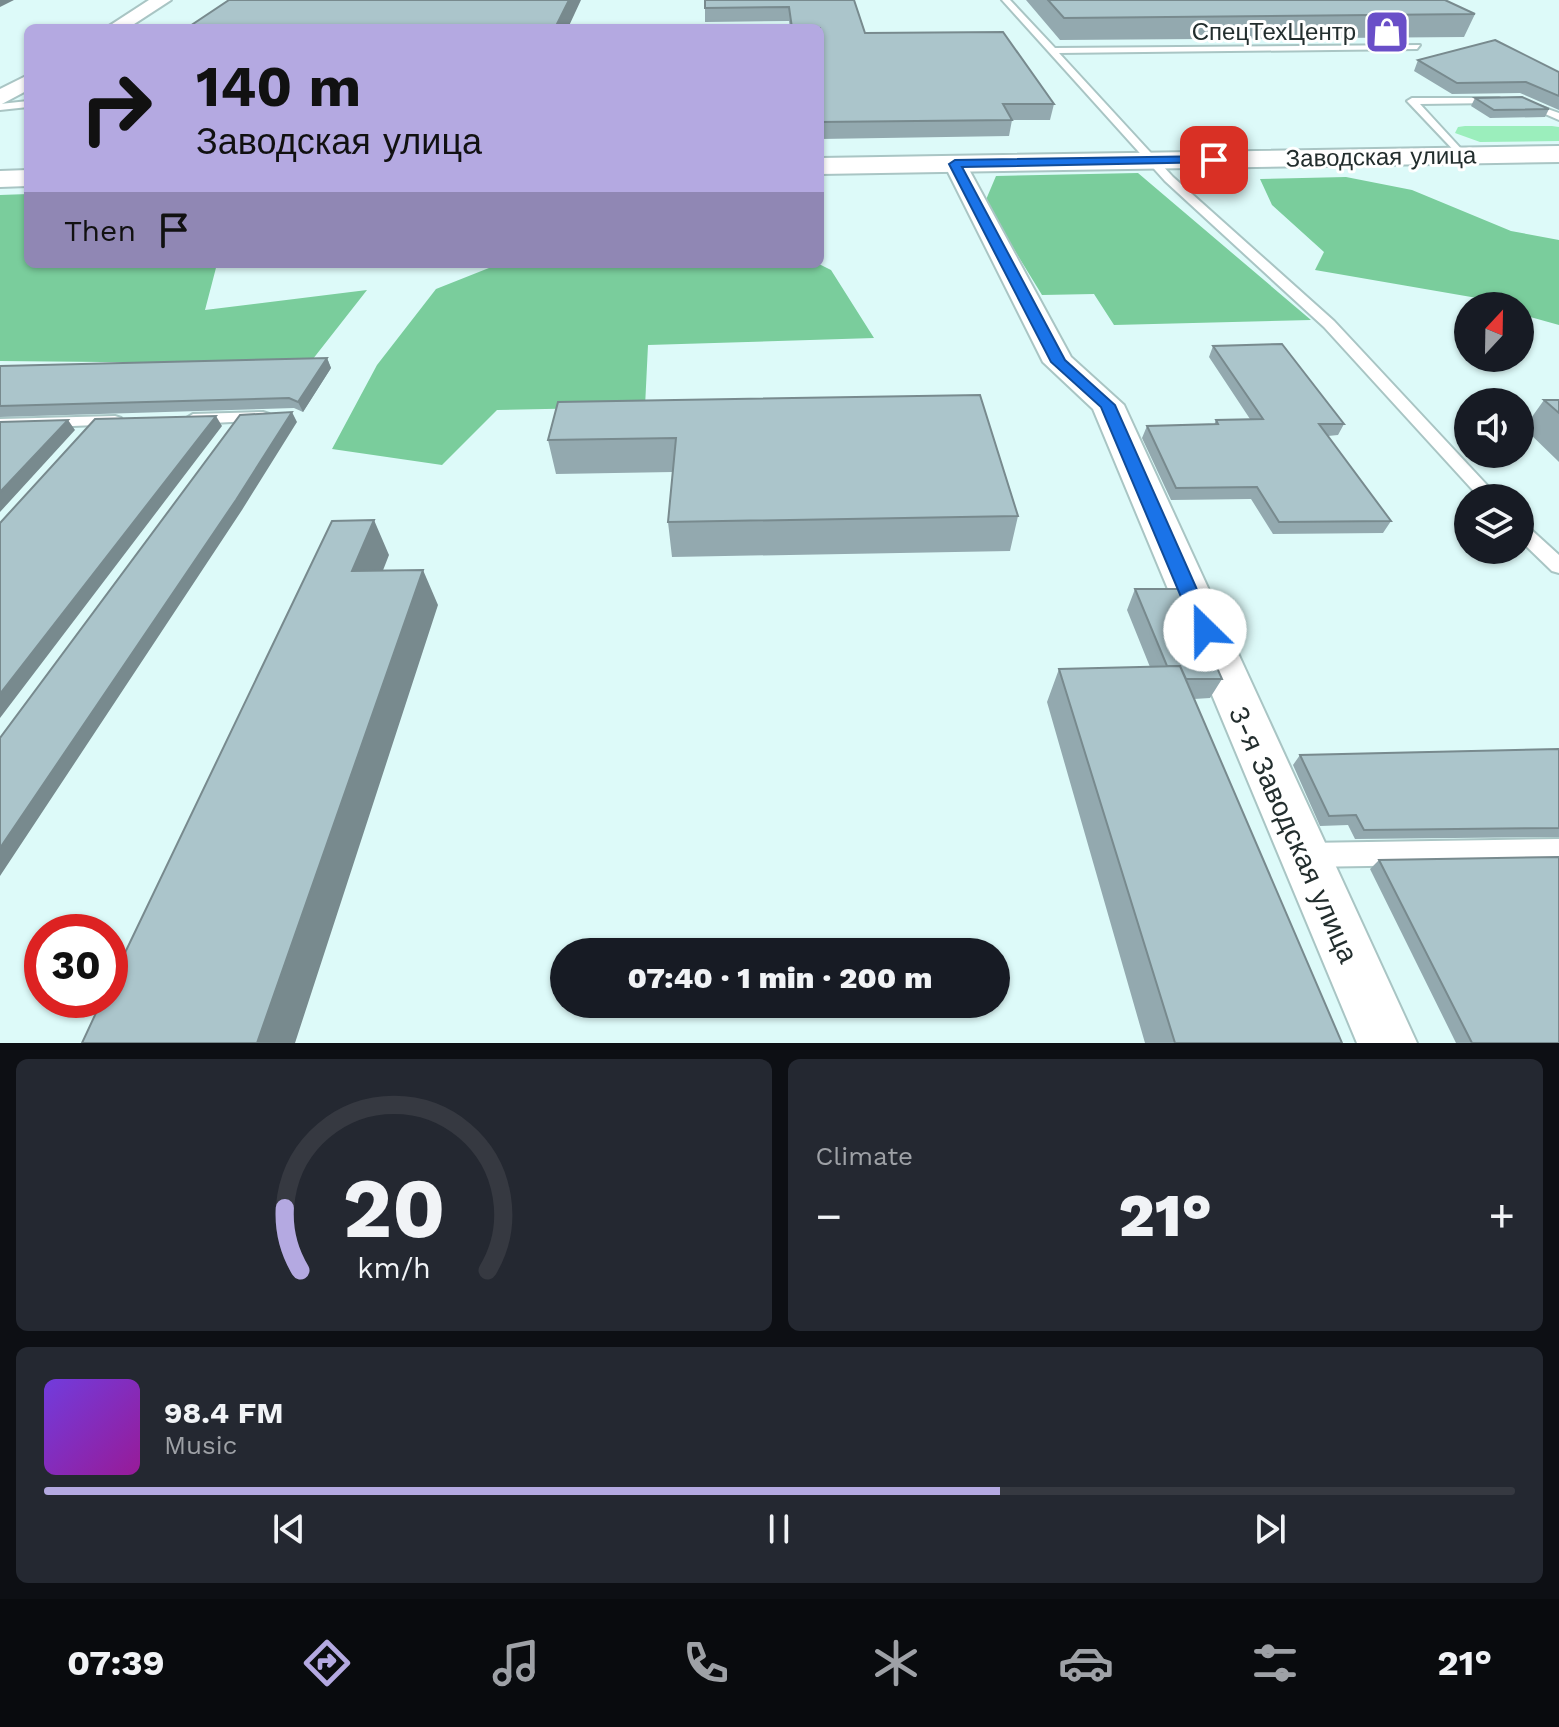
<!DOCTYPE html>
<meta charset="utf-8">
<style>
body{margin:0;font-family:"Work Sans",sans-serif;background:#242831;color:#f1f3f6;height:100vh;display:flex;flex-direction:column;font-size:30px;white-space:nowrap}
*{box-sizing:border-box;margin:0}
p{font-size:26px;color:#9ea1a6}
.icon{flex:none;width:44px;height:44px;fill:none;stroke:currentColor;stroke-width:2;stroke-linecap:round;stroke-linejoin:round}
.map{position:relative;height:1043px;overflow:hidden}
.details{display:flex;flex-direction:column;gap:16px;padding:16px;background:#0d0f14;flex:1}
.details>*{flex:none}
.top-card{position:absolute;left:24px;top:24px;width:800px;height:244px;border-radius:12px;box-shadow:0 2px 6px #0004;background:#b4a9e1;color:#111;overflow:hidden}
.needle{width:52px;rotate:22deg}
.tools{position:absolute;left:1454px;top:292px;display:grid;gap:16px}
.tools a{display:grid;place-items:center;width:80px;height:80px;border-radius:50%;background:#171b24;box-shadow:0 2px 6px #0004;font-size:40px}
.speed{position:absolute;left:24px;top:914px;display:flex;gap:16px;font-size:40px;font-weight:700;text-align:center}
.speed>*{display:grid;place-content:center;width:104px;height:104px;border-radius:50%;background:#171b24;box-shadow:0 2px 6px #0004;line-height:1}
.speed .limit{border:12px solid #d22;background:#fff;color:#111}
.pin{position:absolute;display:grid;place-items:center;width:68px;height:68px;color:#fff;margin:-34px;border-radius:16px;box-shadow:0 4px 12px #0006}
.me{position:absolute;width:88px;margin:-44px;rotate:337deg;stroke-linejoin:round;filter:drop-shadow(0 0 6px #0008)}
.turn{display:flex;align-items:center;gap:28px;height:168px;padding:0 40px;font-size:36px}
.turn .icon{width:104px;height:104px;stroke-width:2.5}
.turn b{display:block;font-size:56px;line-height:68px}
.then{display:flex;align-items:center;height:76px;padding:0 40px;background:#0003;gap:16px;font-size:30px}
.big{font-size:60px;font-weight:800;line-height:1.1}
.details .widget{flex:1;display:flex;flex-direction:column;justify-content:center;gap:12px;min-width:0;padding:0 28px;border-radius:12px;background:#242831}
.details .dial{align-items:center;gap:0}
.dial svg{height:208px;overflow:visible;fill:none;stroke:#363941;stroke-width:7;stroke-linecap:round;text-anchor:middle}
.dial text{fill:#f1f3f6;stroke:none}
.song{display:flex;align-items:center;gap:24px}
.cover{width:96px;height:96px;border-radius:12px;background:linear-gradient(135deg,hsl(260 70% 55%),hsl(300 70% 35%))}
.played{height:8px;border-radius:4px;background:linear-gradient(90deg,#b4a9e1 65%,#363941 65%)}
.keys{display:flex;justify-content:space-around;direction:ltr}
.heat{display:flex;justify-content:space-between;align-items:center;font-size:44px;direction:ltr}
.details .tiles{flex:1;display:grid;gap:16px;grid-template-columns:1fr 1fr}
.widget:last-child{grid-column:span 2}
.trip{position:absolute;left:550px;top:938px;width:460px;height:80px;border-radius:40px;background:#171b24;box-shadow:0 2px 6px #0004;font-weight:800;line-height:80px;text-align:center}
.menu{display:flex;height:128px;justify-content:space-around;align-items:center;background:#090b0e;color:#9ea1a6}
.menu .icon{width:56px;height:56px}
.menu .on{color:#b4a9e1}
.menu b{font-size:36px;color:#f1f3f6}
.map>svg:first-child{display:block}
.green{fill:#9beebc}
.forest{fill:#7acd9c}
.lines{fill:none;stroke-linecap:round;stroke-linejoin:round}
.lane-casing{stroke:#a9c5c4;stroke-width:4}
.street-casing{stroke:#a9c5c4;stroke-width:4}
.secondary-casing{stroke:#a9c5c4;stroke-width:4}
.lane{fill:#fff;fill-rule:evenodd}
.street{fill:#fff;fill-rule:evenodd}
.secondary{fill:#fff;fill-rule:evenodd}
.wall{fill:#93a9af}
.shaded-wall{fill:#788a8e}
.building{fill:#abc5cb;stroke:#788a8e;stroke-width:2}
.route{fill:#1a73e8;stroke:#114b97;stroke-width:2}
.labels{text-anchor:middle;stroke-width:6;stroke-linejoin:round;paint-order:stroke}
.far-poi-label{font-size:24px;fill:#232e2e;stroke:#fff;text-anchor:end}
.far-street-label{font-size:24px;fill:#232e2e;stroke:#fff}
.street-label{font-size:28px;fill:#232e2e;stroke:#fff}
</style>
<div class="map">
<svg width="1559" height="1043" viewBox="0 0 1559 1043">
<rect width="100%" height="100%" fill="#ddfaf9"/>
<path class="green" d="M 1465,126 L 1552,126 L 1559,127 L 1559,141 L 1480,142 L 1455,133 L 1458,127 Z"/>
<path class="forest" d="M 1138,173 L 1311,320 L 1114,325 L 1094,294 L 1042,295 L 985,202 L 996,176 Z
M 1346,177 L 1412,190 L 1511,231 L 1559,240 L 1559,325 L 1520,314 L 1520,306 L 1499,306 L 1477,298 L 1315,270 L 1324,252 L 1272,205 L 1260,179 Z
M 28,194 L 28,264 L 217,264 L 205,310 L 367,290 L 309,364 L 0,361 L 0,195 Z
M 499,264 L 819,264 L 831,270 L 874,338 L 648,345 L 645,407 L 497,410 L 442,465 L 332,449 L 377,365 L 436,289 Z"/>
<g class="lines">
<g class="lane-casing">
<path id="lane" d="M 1002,0 L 1010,0 L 1055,48 L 1420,45 L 1417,49 L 1059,53 L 1173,177 L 1334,321 L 1499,498 L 1480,498 L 1324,327 L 1165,181 Z
M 1499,98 L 1496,103 L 1420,104 L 1465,153 L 1465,157 L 1461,158 L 1407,101 L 1412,98 Z
M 1522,100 L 1559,113 L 1559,120 L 1522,104 Z
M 28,101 L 28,107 L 0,110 L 0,104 Z
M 263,412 L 269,414 L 271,417 L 269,420 L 193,424 L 185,419 L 193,414 Z
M 115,416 L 121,418 L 123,421 L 121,424 L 0,429 L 0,419 Z
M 1520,523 L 1526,525 L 1559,555 L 1559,573 L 1552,571 L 1520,540 Z
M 1559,839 L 1559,863 L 1305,867 L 1296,863 L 1293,855 L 1296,847 L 1305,843 Z"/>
</g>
<g class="street-casing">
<path id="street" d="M 955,157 L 966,164 L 1071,357 L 1124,405 L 1417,1043 L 1357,1043 L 1093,409 L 1043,362 L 944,164 Z"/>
</g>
<g class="secondary-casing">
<path id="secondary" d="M 149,0 L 171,0 L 128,28 L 106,28 Z
M 28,75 L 28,90 L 0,105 L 0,89 Z
M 1559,146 L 1559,162 L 820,174 L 820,158 Z
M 28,170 L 28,186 L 0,187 L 0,171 Z"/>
</g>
<use href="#lane" class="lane"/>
<use href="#street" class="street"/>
<use href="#secondary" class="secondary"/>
</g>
<path class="wall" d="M 854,0 L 865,33 L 1054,104 L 1050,120 L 1012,120 L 1009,136 L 820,139 L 820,28 L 790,28 L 789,21 L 705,22 L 705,8 Z
M 1026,0 L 1445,0 L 1475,14 L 1464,37 L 1060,40 Z
M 1418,60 L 1559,72 L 1559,110 L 1520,93 L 1452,94 L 1414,71 Z
M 1475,98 L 1549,109 L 1545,117 L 1490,118 L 1471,106 Z
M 1213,346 L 1344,424 L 1338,435 L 1328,436 L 1391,521 L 1383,533 L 1273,534 L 1251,499 L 1171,500 L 1142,438 L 1147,426 L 1214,425 L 1216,420 L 1250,419 L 1209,357 Z
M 327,358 L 331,368 L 303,412 L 294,408 L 0,417 L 0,366 Z
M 980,395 L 1018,516 L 1010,551 L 672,557 L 668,522 L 673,472 L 556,474 L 548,440 Z
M 1544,400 L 1559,400 L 1559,462 L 1524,428 Z
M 1135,589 L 1222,679 L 1210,698 L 1194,699 L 1342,1043 L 1145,1043 L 1047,702 L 1059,669 L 1150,667 L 1127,610 Z
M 1559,749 L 1559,837 L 1355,839 L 1348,825 L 1320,826 L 1293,765 L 1300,755 Z
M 1379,860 L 1559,1043 L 1456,1043 L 1370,869 Z"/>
<path class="shaded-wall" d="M 0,0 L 14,0 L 0,7 Z
M 569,0 L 581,0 L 568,28 L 555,28 Z
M 327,358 L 331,368 L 303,412 L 298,402 Z
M 292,412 L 297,422 L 242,510 L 0,876 L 0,848 Z
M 216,416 L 222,426 L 0,718 L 0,694 Z
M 68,420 L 75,430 L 0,512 L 0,492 Z
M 374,520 L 389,555 L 369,606 L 352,571 Z
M 423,570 L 438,605 L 295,1043 L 257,1043 Z"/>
<path class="building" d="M 229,0 L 569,0 L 555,28 L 187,28 Z
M 705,0 L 854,0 L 865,33 L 1003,32 L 1054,104 L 1003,104 L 1012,120 L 820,122 L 820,28 L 792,28 L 789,7 L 705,8 Z
M 1048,0 L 1445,0 L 1475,14 L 1064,18 Z
M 1495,40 L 1559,72 L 1559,96 L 1526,82 L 1457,83 L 1418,60 Z
M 1522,97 L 1549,109 L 1494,110 L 1475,98 Z
M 1282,344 L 1344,424 L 1319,424 L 1391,521 L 1279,522 L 1257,487 L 1176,488 L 1147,426 L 1218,424 L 1216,420 L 1263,419 L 1213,346 Z
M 327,358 L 298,402 L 289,398 L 0,406 L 0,366 Z
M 980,395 L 1018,516 L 668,522 L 676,438 L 548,440 L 558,402 Z
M 1544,400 L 1559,400 L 1559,413 Z
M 292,412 L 236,500 L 0,848 L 0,738 L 240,415 Z
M 216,416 L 0,694 L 0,523 L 95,419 Z
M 68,420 L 0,492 L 0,422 Z
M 374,520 L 352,571 L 423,570 L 257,1043 L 82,1043 L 102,1000 L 110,1000 L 110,984 L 332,521 Z
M 1135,589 L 1182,589 L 1222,679 L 1186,679 L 1180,666 L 1167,666 Z
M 1180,666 L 1342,1043 L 1175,1043 L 1059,669 Z
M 1559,749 L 1559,828 L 1364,830 L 1356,815 L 1329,816 L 1300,755 Z
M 1559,857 L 1559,1043 L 1472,1043 L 1379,860 Z"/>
<path class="route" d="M 1214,156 L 1217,157 L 1217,162 L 962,167 L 1065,360 L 1115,405 L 1215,630 L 1212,636 L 1198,636 L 1195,630 L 1101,407 L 1051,362 L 949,164 L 955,160 Z"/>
<defs>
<g id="shop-square" transform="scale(2.3)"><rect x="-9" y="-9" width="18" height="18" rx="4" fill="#694fc8" stroke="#fff"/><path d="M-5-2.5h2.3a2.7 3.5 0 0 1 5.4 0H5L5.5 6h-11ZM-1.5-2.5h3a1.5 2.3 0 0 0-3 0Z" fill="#fff"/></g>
</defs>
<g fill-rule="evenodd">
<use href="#shop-square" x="1387" y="32"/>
</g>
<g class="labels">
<g class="far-poi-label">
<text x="1356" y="40">СпецТехЦентр</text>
</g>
<g class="far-street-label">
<text transform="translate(1381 157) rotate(-1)" y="8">Заводская улица</text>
</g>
<g class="street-label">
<text transform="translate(1294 834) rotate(66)" y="10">3-я Заводская улица</text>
</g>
</g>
</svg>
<div class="tools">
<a><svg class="needle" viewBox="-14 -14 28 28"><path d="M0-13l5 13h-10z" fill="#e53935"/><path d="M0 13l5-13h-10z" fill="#9ea1a6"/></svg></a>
<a><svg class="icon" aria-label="sound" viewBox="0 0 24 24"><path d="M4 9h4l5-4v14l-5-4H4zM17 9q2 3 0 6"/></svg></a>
<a><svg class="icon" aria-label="layers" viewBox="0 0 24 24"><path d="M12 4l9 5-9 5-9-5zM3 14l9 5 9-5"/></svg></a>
</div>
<div class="speed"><div class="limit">30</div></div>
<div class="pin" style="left:1214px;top:160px;background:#d93025"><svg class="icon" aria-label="arrive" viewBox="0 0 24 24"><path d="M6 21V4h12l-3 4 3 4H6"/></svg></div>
<svg class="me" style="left:1205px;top:630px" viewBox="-20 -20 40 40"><circle r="19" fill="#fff"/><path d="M0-13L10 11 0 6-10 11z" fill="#1a73e8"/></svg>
<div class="trip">07:40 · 1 min · 200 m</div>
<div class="top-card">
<div class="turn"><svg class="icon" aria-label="right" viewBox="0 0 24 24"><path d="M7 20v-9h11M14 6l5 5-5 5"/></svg><div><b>140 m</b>Заводская улица</div></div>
<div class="then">Then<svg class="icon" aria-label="arrive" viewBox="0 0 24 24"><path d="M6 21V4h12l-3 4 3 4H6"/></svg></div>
</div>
</div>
<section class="details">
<div class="tiles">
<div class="widget dial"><svg viewBox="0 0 100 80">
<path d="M14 69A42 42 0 1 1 86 69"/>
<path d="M14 69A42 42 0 0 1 8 45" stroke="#b4a9e1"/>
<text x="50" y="56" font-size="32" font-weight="700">20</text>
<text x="50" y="72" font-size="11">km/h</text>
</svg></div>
<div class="widget"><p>Climate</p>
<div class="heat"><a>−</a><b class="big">21°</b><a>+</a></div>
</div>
<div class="widget">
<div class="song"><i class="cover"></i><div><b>98.4 FM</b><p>Music</p></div></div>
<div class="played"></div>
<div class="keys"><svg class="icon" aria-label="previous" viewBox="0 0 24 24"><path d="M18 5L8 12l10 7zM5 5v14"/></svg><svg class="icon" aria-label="pause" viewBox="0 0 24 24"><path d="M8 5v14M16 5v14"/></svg><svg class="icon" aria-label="next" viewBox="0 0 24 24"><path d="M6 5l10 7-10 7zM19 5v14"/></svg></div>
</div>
</div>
</section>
<nav class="menu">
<b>07:39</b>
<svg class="icon on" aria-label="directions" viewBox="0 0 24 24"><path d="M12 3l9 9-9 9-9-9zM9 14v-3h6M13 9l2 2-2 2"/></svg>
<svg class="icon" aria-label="music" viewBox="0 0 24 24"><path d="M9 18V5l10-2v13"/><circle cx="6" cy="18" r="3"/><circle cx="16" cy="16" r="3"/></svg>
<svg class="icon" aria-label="phone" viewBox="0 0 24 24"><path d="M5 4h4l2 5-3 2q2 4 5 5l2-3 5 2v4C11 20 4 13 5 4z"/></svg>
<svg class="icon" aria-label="climate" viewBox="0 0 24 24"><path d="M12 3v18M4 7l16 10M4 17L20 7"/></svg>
<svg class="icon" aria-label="car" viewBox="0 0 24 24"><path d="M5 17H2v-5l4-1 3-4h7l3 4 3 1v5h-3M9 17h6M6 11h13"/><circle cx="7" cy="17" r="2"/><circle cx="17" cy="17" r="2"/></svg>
<svg class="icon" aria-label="filters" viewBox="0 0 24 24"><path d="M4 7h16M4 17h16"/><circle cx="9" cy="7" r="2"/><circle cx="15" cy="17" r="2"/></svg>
<b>21°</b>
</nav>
